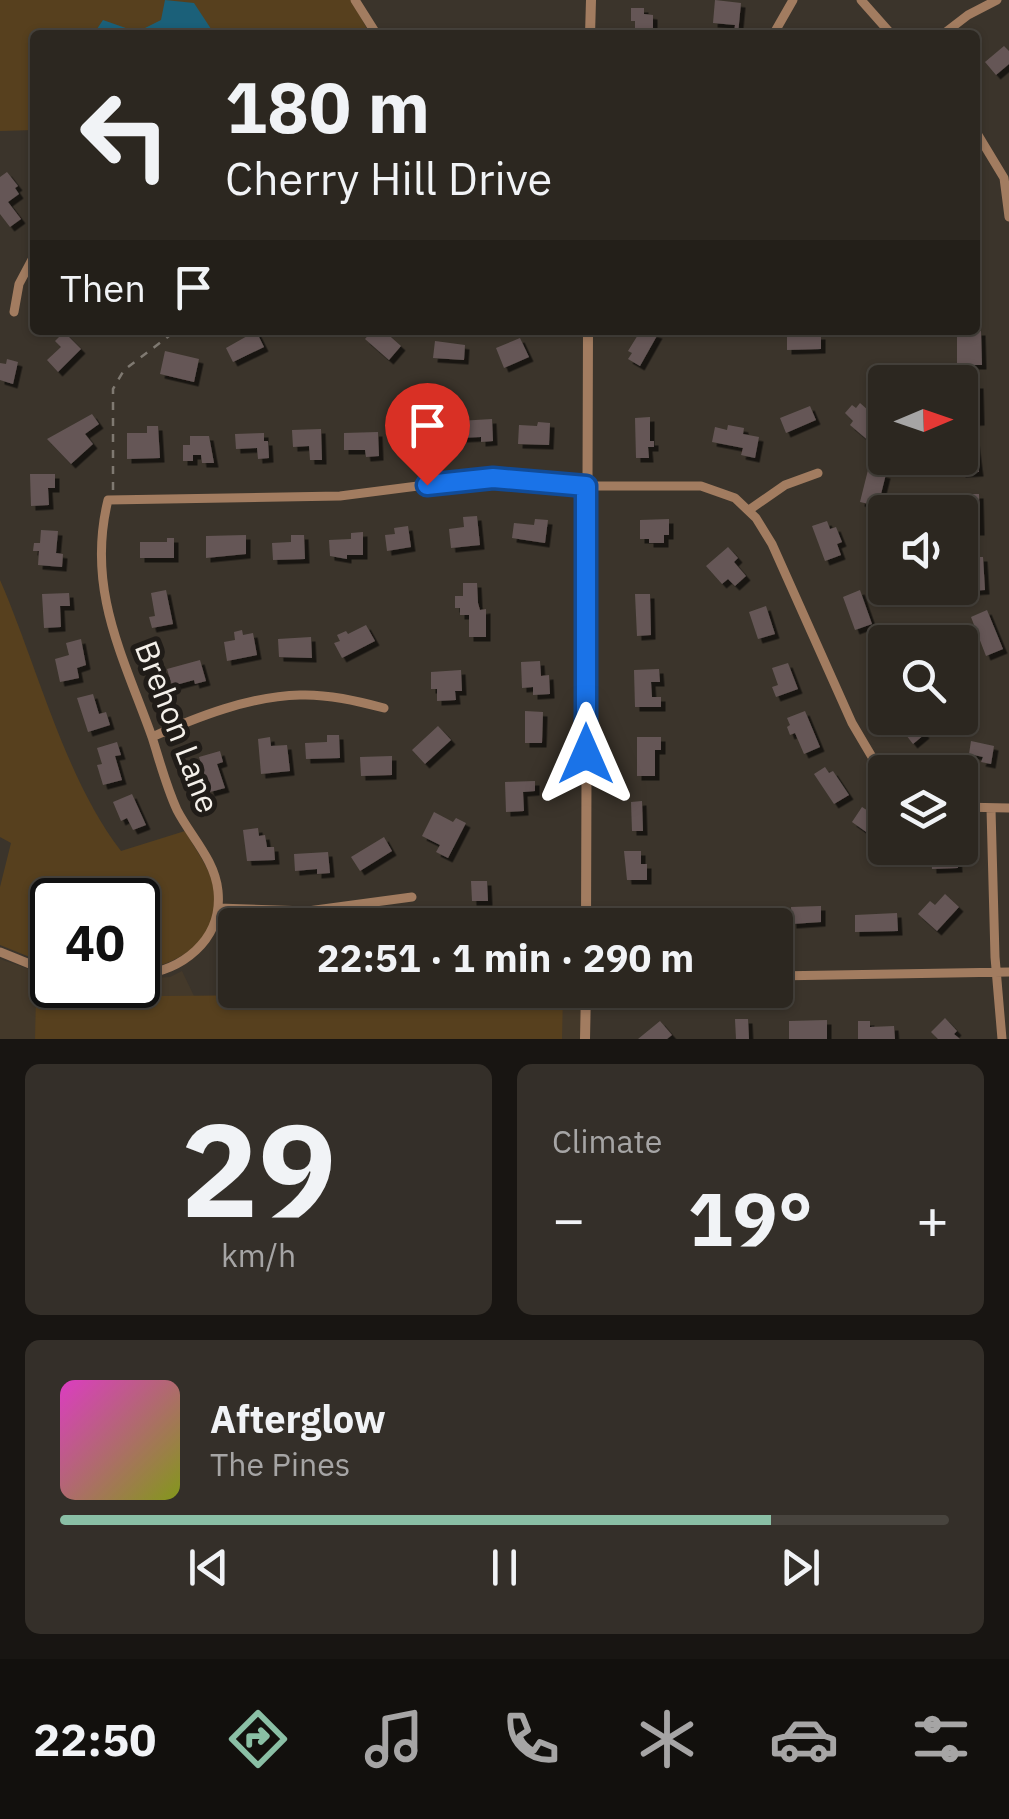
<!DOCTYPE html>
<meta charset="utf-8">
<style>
body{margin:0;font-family:"IBM Plex Sans",sans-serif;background:#342f29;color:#f1f3f6;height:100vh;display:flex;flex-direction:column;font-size:38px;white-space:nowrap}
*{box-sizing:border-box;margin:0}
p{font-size:32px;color:#a6a5a5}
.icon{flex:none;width:55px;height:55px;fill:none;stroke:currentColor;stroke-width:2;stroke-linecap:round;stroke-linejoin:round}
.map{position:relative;height:1039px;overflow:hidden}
.details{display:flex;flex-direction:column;gap:25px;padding:25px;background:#181512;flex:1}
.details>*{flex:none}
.guide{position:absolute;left:30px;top:30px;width:950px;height:305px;border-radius:10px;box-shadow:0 2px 8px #0004,0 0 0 2px #48443e;background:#2c2720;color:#f1f3f6;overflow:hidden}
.needle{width:65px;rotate:88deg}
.tools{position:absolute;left:868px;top:365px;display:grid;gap:20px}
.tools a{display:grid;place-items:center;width:110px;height:110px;border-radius:10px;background:#2c2720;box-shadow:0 2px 8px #0004,0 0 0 2px #48443e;font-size:50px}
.speed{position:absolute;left:30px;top:878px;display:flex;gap:20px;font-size:50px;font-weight:700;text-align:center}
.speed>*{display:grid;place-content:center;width:130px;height:130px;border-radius:50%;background:#2c2720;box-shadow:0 2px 8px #0004,0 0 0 2px #48443e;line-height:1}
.speed .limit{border:5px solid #111;border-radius:15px;background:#fff;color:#111}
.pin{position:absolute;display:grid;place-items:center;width:85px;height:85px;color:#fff;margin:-102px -42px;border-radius:50% 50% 50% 0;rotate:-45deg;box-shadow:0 0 10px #0007}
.pin .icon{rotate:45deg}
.me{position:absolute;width:110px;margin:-55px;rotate:0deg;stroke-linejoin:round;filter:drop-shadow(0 0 8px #0008)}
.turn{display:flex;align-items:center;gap:35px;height:210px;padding:0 30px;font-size:45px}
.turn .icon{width:130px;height:130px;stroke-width:2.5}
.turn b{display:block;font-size:70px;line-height:85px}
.then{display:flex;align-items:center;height:95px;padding:0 30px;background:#0003;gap:20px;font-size:38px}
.big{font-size:75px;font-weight:700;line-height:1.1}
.details .card{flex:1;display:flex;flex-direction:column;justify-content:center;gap:15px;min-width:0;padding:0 35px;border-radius:15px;background:#342f29}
.details .dial{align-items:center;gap:0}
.dial b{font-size:130px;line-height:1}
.song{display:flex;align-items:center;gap:30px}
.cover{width:120px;height:120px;border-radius:15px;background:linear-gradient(135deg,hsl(310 70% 55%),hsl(70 70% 35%))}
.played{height:10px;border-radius:5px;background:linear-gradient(90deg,#8abfa5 80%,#48443e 80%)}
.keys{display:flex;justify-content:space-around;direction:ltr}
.heat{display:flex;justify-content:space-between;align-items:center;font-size:55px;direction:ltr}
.details .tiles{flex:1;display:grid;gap:25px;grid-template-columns:1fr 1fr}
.card:last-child{grid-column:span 2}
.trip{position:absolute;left:218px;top:908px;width:575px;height:100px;border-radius:10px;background:#2c2720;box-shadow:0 2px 8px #0004,0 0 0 2px #48443e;font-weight:700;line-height:100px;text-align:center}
.dock{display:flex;height:160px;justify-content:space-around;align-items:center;background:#12100d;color:#a6a5a5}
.dock .icon{width:70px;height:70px}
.dock .on{color:#8abfa5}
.dock b{font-size:45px;color:#f1f3f6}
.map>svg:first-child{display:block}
.built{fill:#44392a}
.green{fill:#57401e}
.water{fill:#1b6079}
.building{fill:#655756;filter:url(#shadow)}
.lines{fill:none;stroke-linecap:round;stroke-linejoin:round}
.path{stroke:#7f7971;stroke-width:2.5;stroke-dasharray:8 8;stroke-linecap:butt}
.minor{stroke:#a27c60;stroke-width:9}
.tertiary{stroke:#a27c60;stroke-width:10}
.route-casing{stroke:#114b97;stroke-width:25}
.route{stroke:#1a73e8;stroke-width:18}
.labels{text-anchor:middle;stroke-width:10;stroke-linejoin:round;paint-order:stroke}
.street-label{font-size:32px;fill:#f4f0ea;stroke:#201c18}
</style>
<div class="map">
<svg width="1009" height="1039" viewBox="0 0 1009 1039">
<defs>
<filter id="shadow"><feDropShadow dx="4.5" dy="4.5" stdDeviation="0" flood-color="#0009"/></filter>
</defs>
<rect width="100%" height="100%" fill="#3b342b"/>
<path class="built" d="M 0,959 L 52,977 L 52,985 L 138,985 L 138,979 L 170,977 L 182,971 L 194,996 L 582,991 L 582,1039 L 0,1039 Z"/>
<path class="green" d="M 0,0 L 351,0 L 370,34 L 35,35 L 35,130 L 0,131 Z
M 0,580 C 37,665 65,779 121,851 L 185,831 C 195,849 210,868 214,888 C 222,935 181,967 138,969 L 138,900 L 52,900 L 52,966 L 0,945 L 0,887 L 11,843 L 0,837 Z
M 563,993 L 562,1039 L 35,1039 L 36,997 Z"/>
<path class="water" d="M 165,0 L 194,3 L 215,35 L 93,35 L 103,20 L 137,32 L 161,20 Z"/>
<path class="building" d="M 715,0 L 741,3 L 738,34 L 734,33 L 735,25 L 713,23 Z
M 631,8 L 644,8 L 644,14 L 653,15 L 653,29 L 635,29 L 635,21 L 631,21 Z
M 1004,46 L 1009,51 L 1009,64 L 996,75 L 985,62 Z
M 7,172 L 18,186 L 15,188 L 19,194 L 8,202 L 21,219 L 10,227 L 0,214 L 0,177 Z
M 373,330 L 383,330 L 401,346 L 389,360 L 365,339 Z
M 641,330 L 658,334 L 640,366 L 628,359 L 632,353 L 628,351 Z
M 256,331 L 264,347 L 233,362 L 226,348 Z
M 957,331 L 981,331 L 982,365 L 957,365 Z
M 64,332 L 81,349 L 58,372 L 47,360 L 61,347 L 55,341 Z
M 821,335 L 821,349 L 787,350 L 787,336 Z
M 520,338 L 529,357 L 504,368 L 496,348 Z
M 435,341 L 465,345 L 464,360 L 433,358 Z
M 165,351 L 199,359 L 194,382 L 160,374 Z
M 7,359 L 18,362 L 13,384 L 0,380 L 0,363 L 6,364 Z
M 962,384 L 979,384 L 980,421 L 964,422 L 963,408 L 960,408 Z
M 860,403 L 877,418 L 872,423 L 880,430 L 870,442 L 850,425 L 853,421 L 845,413 L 852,405 L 856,408 Z
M 810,406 L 816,420 L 786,433 L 780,418 Z
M 92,414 L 99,424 L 85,434 L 93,444 L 71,464 L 47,439 Z
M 650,417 L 650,441 L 654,441 L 654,447 L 648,447 L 649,458 L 636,458 L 635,418 Z
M 492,419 L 493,441 L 481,442 L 481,437 L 459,438 L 459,421 Z
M 538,422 L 550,423 L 549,445 L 518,444 L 519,425 L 537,426 Z
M 434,425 L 436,447 L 406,450 L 404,428 Z
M 728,425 L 744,428 L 743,434 L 759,437 L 755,458 L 741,455 L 743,448 L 712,442 L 715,427 L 727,430 Z
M 147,426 L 158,426 L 160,458 L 127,459 L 127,433 L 147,433 Z
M 321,429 L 322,460 L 310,460 L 309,446 L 293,447 L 292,430 Z
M 378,432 L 379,456 L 366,457 L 365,450 L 344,450 L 344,433 Z
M 264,433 L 264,441 L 268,441 L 269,458 L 258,459 L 257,448 L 236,449 L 235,434 Z
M 190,436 L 209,436 L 214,463 L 202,463 L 201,455 L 193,455 L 193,461 L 183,461 L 183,445 L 190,445 Z
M 975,441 L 979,472 L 961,473 L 960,442 Z
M 868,470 L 886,474 L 878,506 L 860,502 Z
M 30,474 L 55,474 L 55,488 L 48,488 L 49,505 L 31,506 Z
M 962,494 L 979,494 L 980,531 L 964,531 Z
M 477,516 L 480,545 L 451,548 L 449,529 L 464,527 L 463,517 Z
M 535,519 L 548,520 L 545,543 L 512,538 L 514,523 L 534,525 Z
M 669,519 L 669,535 L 664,535 L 664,543 L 649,543 L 649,539 L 640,539 L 640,520 Z
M 827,521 L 830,529 L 836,527 L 842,542 L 837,544 L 841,555 L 825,561 L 812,526 Z
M 408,526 L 411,547 L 387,551 L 385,535 L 395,534 L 394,528 Z
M 41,530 L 58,531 L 56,553 L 63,554 L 62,567 L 38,565 L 39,551 L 33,551 L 34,543 L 40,543 Z
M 363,532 L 363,555 L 347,555 L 347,559 L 330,556 L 329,540 L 351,539 L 351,533 Z
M 246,535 L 246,554 L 206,558 L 206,536 Z
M 291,535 L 304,535 L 305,559 L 273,560 L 272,543 L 291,542 Z
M 167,538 L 174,538 L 174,558 L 140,558 L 140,542 L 167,542 Z
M 728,547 L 738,558 L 734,562 L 746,576 L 735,586 L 728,579 L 722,584 L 706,566 Z
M 966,557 L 983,557 L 985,590 L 969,591 L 968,584 L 962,584 L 962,572 L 967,572 Z
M 463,583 L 477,583 L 478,603 L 480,610 L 486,609 L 486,637 L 469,637 L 469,615 L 460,615 L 460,608 L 455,608 L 455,596 L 463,596 Z
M 166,590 L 173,624 L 152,628 L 149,617 L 155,616 L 151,593 Z
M 860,590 L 872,624 L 855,630 L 843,597 Z
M 69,593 L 70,606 L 60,606 L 61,627 L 44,628 L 42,594 Z
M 635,594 L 650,594 L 651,635 L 637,636 Z
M 766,606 L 775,634 L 758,639 L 749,612 Z
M 987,610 L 1003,649 L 986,656 L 971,617 Z
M 366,625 L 375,641 L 342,658 L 334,643 L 340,641 L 337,635 L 346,631 L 348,634 Z
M 242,630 L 243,635 L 253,633 L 257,655 L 227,661 L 224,642 L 235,640 L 234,632 Z
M 311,637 L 312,658 L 279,657 L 278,639 Z
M 81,639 L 86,665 L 77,668 L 79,678 L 60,682 L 55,659 L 69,655 L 66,643 Z
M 885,645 L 885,682 L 879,685 L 866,653 Z
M 200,660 L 206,681 L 195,684 L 194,680 L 172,686 L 167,669 Z
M 540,661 L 541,676 L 549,675 L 550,694 L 533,695 L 533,687 L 522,688 L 521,662 Z
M 788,663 L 798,689 L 776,697 L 772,687 L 778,685 L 772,668 Z
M 659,669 L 660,682 L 651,682 L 652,697 L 661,697 L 661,707 L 635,707 L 634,670 Z
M 461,670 L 462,691 L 455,691 L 456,700 L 437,701 L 437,689 L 431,689 L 431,672 Z
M 93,694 L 99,714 L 106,712 L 110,725 L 88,732 L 77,698 Z
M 525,711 L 543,712 L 542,743 L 525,743 Z
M 805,711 L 820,747 L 804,754 L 795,733 L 790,735 L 787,727 L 790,725 L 787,718 Z
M 893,718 L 912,718 L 925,734 L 913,744 Z
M 438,726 L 451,740 L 425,764 L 412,750 Z
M 327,735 L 339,735 L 340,758 L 306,759 L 305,743 L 327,742 Z
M 270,737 L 271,746 L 287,745 L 290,771 L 261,774 L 258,739 Z
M 637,737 L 661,737 L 661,750 L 655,750 L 655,776 L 637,776 Z
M 971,741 L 994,746 L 991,764 L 981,762 L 983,757 L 969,754 Z
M 117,742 L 121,755 L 115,756 L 122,780 L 103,785 L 97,765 L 102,764 L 97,748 Z
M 220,751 L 223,762 L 217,764 L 225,788 L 210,792 L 199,757 Z
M 392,756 L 392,775 L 361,776 L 360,757 Z
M 825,767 L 829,773 L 833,771 L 849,795 L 834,804 L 814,774 Z
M 535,781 L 535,791 L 523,792 L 524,811 L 506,812 L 505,782 Z
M 132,794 L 146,825 L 133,830 L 127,818 L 121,821 L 113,802 Z
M 642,801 L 643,831 L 632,831 L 631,802 Z
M 862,807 L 885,822 L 885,832 L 879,841 L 852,822 Z
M 434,812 L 453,822 L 456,818 L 466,823 L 448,858 L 436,852 L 440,845 L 422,836 Z
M 258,828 L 259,836 L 265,835 L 267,847 L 274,847 L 275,860 L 247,861 L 243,830 Z
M 384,837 L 392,851 L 360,871 L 351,857 Z
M 931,848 L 944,848 L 944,854 L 957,853 L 958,868 L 932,869 Z
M 624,851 L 641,851 L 641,864 L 647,864 L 647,880 L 627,880 Z
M 328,852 L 330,873 L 317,874 L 317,869 L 295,871 L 294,854 Z
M 471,881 L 487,881 L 488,901 L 472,901 Z
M 945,894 L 959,907 L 937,931 L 918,914 L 930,901 L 935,905 Z
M 762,906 L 762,923 L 733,923 L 733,907 Z
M 821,906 L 821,922 L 792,924 L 791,907 Z
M 897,913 L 898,931 L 855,932 L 855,915 Z
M 945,1018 L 957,1031 L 954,1034 L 960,1039 L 938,1039 L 931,1032 Z
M 735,1019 L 748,1019 L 749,1039 L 736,1039 Z
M 827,1020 L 827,1039 L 789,1039 L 789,1021 Z
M 660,1021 L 672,1035 L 667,1039 L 638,1039 Z
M 858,1021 L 870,1021 L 870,1027 L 894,1026 L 895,1039 L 858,1039 Z"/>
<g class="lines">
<path class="path" d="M 113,490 L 113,389 L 124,370 L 177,330
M 83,985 L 87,1005"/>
<path class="minor" d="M 355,0 L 377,35
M 861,0 L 892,35
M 773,35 L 793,0
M 942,35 L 968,15 L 997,0
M 975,130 L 1004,178 L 1009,217
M 14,312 L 19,284 L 35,254
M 749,510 L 785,485 L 818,473
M 152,737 C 197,717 250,696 300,695 C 328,694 357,701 384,708
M 960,807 L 1009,808
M 991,809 L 995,957 L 1002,1039
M 218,908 L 308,911 L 412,897
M 0,952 L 52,973
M 138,975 C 181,971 223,941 218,891 C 215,860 191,837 177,810 C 166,786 160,762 152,737 C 123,656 86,589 108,500 L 340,496 L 480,478 L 554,486 L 701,486 L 735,498 L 756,518 L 772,544 L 852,723 L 875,762 L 886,772
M 775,976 L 1009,972"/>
<path class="tertiary" d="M 590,35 L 591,0
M 586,925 L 588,330
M 585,1039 L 586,990"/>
</g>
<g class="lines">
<g class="route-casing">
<path id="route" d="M 427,485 L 493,478 L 586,486 L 586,754"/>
</g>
<use href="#route" class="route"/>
</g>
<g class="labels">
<g class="street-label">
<text transform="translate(177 727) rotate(69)" y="11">Brehon Lane</text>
</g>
</g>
</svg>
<div class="tools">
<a><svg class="needle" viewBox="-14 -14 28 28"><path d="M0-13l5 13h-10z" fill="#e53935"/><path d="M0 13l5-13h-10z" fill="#a6a5a5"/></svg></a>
<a><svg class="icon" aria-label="sound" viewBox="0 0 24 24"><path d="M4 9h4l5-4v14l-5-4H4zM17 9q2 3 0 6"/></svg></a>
<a><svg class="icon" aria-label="search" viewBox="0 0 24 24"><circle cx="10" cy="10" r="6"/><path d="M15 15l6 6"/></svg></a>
<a><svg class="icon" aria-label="layers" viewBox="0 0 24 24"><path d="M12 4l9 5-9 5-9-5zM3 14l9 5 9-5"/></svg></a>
</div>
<div class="speed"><div class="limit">40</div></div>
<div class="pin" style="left:427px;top:485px;background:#d93025"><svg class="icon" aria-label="arrive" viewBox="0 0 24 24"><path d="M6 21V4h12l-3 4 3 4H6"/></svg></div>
<svg class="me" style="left:586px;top:754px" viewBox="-20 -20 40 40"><path d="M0-17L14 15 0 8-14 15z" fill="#1a73e8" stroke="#fff" stroke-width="4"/></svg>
<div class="trip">22:51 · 1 min · 290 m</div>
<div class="guide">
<div class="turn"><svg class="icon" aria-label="left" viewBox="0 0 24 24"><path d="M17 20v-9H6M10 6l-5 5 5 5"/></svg><div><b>180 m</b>Cherry Hill Drive</div></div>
<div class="then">Then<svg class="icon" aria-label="arrive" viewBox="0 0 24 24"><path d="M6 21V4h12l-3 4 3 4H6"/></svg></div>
</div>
</div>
<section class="details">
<div class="tiles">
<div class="card dial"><b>29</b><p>km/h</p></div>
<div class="card"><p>Climate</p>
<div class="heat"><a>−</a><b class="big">19°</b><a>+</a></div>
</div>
<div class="card">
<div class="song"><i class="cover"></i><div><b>Afterglow</b><p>The Pines</p></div></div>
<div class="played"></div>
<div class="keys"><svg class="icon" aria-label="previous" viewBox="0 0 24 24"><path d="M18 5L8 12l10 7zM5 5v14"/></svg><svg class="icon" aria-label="pause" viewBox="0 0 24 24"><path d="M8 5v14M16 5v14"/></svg><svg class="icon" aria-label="next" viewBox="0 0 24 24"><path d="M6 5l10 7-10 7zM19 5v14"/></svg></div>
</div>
</div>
</section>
<nav class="dock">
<b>22:50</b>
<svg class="icon on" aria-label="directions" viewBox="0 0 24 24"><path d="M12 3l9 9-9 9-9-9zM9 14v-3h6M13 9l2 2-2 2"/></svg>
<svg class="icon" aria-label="music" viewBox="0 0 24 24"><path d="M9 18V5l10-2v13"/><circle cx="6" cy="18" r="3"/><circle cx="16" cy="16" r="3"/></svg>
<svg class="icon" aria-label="phone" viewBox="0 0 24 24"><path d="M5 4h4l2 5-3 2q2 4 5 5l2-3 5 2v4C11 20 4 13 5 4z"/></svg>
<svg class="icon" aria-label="climate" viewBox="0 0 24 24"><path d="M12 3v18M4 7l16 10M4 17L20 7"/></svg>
<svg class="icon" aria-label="car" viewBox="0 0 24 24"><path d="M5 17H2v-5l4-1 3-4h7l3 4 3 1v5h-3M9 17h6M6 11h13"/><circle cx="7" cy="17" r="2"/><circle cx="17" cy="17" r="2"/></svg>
<svg class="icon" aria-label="filters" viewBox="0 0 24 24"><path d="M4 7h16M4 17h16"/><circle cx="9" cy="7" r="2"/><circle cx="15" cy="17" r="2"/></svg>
</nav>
